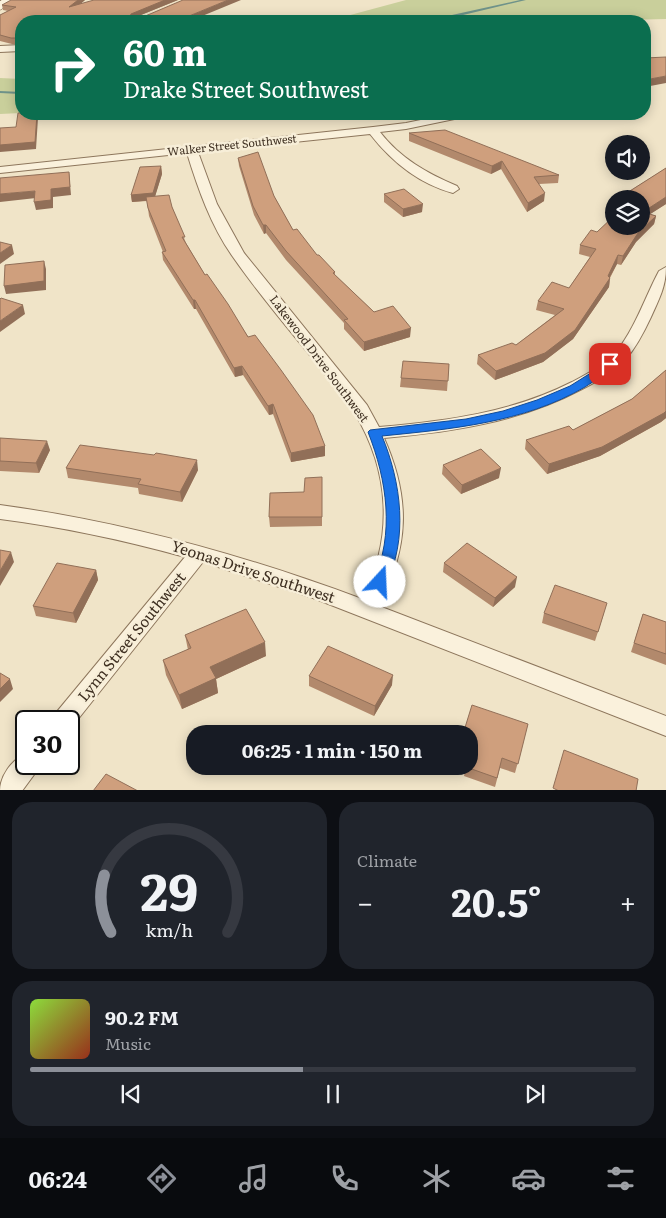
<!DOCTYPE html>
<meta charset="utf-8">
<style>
body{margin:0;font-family:Literata,serif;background:#20242c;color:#f1f3f6;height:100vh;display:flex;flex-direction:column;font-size:19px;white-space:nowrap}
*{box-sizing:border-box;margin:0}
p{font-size:16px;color:#9ea1a6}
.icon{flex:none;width:28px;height:28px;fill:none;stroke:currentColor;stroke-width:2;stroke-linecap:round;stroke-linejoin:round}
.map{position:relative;height:790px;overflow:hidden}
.details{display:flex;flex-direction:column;gap:12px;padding:12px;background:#0d0f14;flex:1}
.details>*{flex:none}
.guide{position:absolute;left:15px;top:15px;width:636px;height:105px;border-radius:20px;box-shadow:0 2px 12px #0003;background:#0b6e4f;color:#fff;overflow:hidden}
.buttons{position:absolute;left:605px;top:135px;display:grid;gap:10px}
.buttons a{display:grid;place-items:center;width:45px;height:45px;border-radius:50%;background:#171b24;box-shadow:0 2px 12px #0003;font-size:25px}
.speed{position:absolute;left:15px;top:710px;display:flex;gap:10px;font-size:25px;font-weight:700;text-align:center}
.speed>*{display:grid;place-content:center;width:65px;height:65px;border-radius:50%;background:#171b24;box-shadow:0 2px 12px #0003;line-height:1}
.speed .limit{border:2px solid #111;border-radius:8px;background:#fff;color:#111}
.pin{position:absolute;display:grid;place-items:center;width:42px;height:42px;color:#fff;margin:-21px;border-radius:10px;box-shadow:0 2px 8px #0006}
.me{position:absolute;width:55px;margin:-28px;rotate:20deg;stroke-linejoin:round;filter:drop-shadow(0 0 4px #0008)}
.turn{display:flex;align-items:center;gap:18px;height:105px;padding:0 25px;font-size:22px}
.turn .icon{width:65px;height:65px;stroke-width:2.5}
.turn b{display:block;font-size:35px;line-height:42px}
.big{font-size:38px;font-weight:700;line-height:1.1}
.details .card{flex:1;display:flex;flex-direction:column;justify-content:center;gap:8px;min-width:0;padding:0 18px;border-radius:20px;background:#20242c}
.details .dial{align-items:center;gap:0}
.dial svg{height:130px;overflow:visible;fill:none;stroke:#363941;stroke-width:7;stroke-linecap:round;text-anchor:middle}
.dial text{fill:#f1f3f6;stroke:none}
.song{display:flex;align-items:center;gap:15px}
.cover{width:60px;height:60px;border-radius:8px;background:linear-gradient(135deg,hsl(90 70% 55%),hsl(10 70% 35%))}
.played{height:5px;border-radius:2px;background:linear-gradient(90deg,#8c9099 45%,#363941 45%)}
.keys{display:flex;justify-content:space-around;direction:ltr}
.heat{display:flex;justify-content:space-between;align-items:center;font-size:28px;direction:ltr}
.details .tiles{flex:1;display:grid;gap:12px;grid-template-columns:1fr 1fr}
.card:last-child{grid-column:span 2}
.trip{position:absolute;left:186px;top:725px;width:292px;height:50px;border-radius:20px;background:#171b24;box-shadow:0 2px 12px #0003;font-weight:700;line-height:50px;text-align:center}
.dock{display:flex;height:80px;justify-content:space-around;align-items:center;background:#090b0e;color:#9ea1a6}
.dock .icon{width:35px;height:35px}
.dock .active{color:#8c9099}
.dock b{font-size:22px;color:#f1f3f6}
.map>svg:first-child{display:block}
.green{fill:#c9cf9b}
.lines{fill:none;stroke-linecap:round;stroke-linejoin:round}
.stream{fill:#6f938a;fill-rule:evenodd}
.street-casing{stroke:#8d765c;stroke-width:2}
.secondary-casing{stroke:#6f573f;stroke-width:1}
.street{fill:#faf1dc;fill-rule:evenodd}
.secondary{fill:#faf1dc;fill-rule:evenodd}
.wall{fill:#b2896c}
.shaded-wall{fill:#916f58}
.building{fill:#cf9f7d;stroke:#916f58}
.route{fill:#1a73e8;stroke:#114b97}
.labels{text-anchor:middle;stroke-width:5;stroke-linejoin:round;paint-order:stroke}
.far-street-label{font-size:11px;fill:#3d2e20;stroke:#f7eed8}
.street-label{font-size:12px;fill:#3d2e20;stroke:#f7eed8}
.near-street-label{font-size:15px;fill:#3d2e20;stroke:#f7eed8}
</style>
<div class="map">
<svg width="666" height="791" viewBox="0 0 666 791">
<rect width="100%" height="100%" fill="#f0e4c8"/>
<path class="green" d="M 406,0 L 666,0 L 666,19 L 583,21 L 328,21 Z
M 0,78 L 21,79 L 21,113 L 0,114 Z"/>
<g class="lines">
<path class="stream" d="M 520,0 L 526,0 L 438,21 L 433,21 L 452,15 Z
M 0,91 L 21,92 L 21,94 L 0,93 Z"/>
<g class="street-casing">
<path id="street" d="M 21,45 L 21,51 L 0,52 L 0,46 Z
M 450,114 L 469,114 L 464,117 L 406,129 L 380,132 C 401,159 427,173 457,186 L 459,189 L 453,193 C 419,184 391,161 370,134 L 198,152 L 217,204 L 244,253 L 367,405 L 379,427 C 446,421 511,413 572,382 C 587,374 604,365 616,352 C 635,329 645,297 659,271 L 666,267 C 666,287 659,299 651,317 C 644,332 636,347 626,359 C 614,372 598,381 582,389 C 520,422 452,432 384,438 C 411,499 409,547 379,606 L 666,716 L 666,736 L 313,598 L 203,562 L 71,728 L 69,729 L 69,721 L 52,721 L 55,714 L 185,557 C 123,540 63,527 0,519 L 0,505 C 125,522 244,555 362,599 C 394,538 390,471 354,412 C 345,397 332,384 322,370 C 292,333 260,296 233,257 C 211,226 198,189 187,153 L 0,173 L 0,167 L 373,127 L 406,123 Z
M 26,754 L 26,764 L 40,764 L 36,772 L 22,791 L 0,791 C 0,776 12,759 26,754 Z"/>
</g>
<g class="secondary-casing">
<path id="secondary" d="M 2,0 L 17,0 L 0,10 L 0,1 Z"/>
</g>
<use href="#street" class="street"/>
<use href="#secondary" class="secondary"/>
</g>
<path class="wall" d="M 85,0 L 80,4 L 178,0 L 136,17 L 190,21 L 21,21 L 21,44 L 12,44 L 0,41 L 0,15 L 8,11 L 3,10 L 2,5 Z
M 409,133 L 559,175 L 558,183 L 539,184 L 544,201 L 527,212 L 501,169 L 491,174 L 409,141 Z
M 238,158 L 274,196 L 293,230 L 317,255 L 335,272 L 335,275 L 374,312 L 410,337 L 364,351 L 344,329 L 344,323 L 286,260 L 266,233 L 264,234 L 254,215 L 239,166 Z
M 161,166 L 162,174 L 155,196 L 172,207 L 186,243 L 205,275 L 325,446 L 325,456 L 291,462 L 273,414 L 269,415 L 243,375 L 235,377 L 196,309 L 194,309 L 163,260 L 162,252 L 163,252 L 149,216 L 147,201 L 132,202 L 131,195 Z
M 666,168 L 666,204 L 650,214 L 656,216 L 654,224 L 636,242 L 621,265 L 617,264 L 610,278 L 609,287 L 573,339 L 543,362 L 495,380 L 477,364 L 478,355 L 516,345 L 555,315 L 536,310 L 538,301 L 569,288 L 590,257 L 579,254 L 580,245 L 597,232 L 641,199 L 622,199 L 622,196 Z
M 384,194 L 422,212 L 403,217 L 384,202 Z
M 449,364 L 447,391 L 400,387 L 401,378 Z
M 666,370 L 666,418 L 661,422 L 600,456 L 547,474 L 525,449 L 526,440 L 573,430 L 632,399 Z
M 0,438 L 50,450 L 39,473 L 0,471 Z
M 443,465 L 499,478 L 461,494 L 442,474 Z
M 66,468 L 198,470 L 182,502 L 139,494 L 138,488 L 68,478 Z
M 322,477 L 322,526 L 270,527 L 269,517 L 304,492 Z
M 444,563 L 515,587 L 493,607 L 443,572 Z
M 96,570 L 98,580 L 76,623 L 36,616 L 33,606 Z
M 544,613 L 604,613 L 595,641 L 542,623 Z
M 643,614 L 666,622 L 666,665 L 631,652 Z
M 185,635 L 266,656 L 216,679 L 218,693 L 182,709 L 166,675 L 163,660 L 188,650 Z
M 309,676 L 392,685 L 374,716 L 309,686 Z
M 528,724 L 515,773 L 500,768 L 495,787 L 464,776 L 466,766 L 470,766 L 470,734 Z"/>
<path class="shaded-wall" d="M 78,0 L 85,0 L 70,13 L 69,7 Z
M 165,0 L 178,0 L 131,19 L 130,17 L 131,14 Z
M 228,0 L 241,0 L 190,21 L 177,21 Z
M 666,76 L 666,83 L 645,87 L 645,80 Z
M 37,114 L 38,118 L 36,149 L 0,152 L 0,145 Z
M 502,161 L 501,169 L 491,174 L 492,166 Z
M 161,166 L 162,174 L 154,200 L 132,202 L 131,195 Z
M 69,172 L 71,195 L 53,197 L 53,208 L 36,210 L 34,202 L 51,189 Z
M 35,191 L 36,198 L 0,202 L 0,194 Z
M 545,193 L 544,201 L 527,212 L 528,203 Z
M 666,197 L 666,204 L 641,220 L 643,212 Z
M 423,204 L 422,212 L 403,217 L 403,209 Z
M 656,216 L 654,224 L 636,242 L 621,265 L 623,256 L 638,233 Z
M 263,225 L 266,225 L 266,233 L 264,234 Z
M 12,245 L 14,254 L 0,264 L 0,253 Z
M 618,255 L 617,264 L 607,282 L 610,278 L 609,287 L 573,339 L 543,362 L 495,380 L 496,371 L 608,276 Z
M 44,261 L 46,269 L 46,290 L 6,294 L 4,286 Z
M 193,300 L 195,300 L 196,309 L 194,309 Z
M 23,305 L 25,314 L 0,332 L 0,321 Z
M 411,328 L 410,337 L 364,351 L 364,342 Z
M 242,366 L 243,375 L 235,377 L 234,368 Z
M 273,404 L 273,414 L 269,415 L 268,406 Z
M 666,411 L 666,418 L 661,422 L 600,456 L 547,474 L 549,464 Z
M 47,441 L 50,450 L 39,473 L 36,463 Z
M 325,446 L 325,456 L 291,462 L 291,453 Z
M 197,460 L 198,470 L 182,502 L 180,492 Z
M 501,468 L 499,478 L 461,494 L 462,485 Z
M 11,552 L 14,562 L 0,586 L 0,571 Z
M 96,570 L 98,580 L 76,623 L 73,613 Z
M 517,577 L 515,587 L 493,607 L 495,598 Z
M 265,642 L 266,656 L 216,679 L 218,693 L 182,709 L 179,695 L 210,667 Z
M 393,675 L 392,685 L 374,716 L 375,706 Z
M 10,679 L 13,689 L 0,702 L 0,689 Z"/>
<path class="building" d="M 11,0 L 78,0 L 69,7 L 94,0 L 165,0 L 131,14 L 130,17 L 143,17 L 183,0 L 228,0 L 177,21 L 21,21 L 21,40 L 20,38 L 11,38 L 0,35 L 0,15 L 16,7 L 2,5 Z
M 645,57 L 645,58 L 666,57 L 666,76 L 645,80 Z
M 18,113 L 21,113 L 21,114 L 37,114 L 35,142 L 0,145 L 0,128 L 16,127 Z
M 445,130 L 559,175 L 534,177 L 545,193 L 528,203 L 502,161 L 492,166 L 409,133 Z
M 258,152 L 274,196 L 293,230 L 297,229 L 317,255 L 319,255 L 335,272 L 333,273 L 374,312 L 393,306 L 411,328 L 364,342 L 344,320 L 348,319 L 286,251 L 266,225 L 263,225 L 253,206 L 238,158 Z
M 161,166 L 153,193 L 131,195 L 140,167 Z
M 666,168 L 666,197 L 643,212 L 656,216 L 638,233 L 623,256 L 618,255 L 608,276 L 610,278 L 575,330 L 545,353 L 496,371 L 478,355 L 512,343 L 516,345 L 564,309 L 538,301 L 552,282 L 569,288 L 596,249 L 580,245 L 591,230 L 597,232 L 614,216 L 614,226 L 641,226 L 641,199 L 630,199 L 622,196 Z
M 69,172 L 70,187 L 51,189 L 51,200 L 34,202 L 35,191 L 0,194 L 0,178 Z
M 404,189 L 423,204 L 403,209 L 384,194 Z
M 169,195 L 172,207 L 185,237 L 182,237 L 205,275 L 207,274 L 228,304 L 248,337 L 255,335 L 281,370 L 313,415 L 325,446 L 291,453 L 273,404 L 268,406 L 242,366 L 234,368 L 195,300 L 193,300 L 162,252 L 166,251 L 148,208 L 146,197 Z
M 0,242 L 12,245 L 0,253 Z
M 44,261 L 44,281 L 4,286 L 5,265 Z
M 1,298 L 23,305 L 0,321 L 0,299 Z
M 403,361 L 449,364 L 448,381 L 401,378 Z
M 666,370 L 666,411 L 664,413 L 602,447 L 549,464 L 526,440 L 569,426 L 573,430 L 632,399 Z
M 0,438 L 47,441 L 36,463 L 0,461 Z
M 80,445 L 154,455 L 156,453 L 197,460 L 180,492 L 138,484 L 141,479 L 66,468 Z
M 481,449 L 501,468 L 462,485 L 443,465 Z
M 322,477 L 322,517 L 269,517 L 270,493 L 304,492 L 305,478 Z
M 467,543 L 517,577 L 495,598 L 444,563 Z
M 0,550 L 11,552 L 0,571 Z
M 57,563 L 96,570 L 73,613 L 33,606 Z
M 555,585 L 607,603 L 598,632 L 544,613 Z
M 246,609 L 265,642 L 210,667 L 216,678 L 179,695 L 163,660 L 191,648 L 185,635 Z
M 643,614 L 666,622 L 666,654 L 634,643 Z
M 328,646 L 393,675 L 375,706 L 309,676 Z
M 0,673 L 10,679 L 0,689 Z
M 472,705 L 528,724 L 518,764 L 502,758 L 497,778 L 466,767 L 470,766 L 470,753 L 471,749 L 470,748 L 470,734 L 463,734 Z
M 564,750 L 638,779 L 636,791 L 559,791 L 553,788 Z
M 106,774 L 138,791 L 93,791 Z"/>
<path class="route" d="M 610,361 L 614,362 L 615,364 C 607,375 595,380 585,387 C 523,423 451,429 382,436 C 401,482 409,539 385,586 L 380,587 L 375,586 L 373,582 C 395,534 387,480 368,432 L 370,430 L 466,419 L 503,411 L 537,400 L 570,386 Z"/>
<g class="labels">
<g class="far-street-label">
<text transform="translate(232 145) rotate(-6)" y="4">Walker Street Southwest</text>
</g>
<g class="street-label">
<text transform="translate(319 359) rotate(53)" y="4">Lakewood Drive Southwest</text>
</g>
<g class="near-street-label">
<text transform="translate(253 572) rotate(18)" y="5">Yeonas Drive Southwest</text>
<text transform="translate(132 637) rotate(-51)" y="5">Lynn Street Southwest</text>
</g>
</g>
</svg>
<div class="buttons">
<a><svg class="icon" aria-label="sound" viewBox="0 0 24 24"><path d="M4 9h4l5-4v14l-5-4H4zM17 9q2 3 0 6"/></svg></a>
<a><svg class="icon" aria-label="layers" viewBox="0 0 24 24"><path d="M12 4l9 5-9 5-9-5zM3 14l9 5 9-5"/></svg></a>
</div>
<div class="speed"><div class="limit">30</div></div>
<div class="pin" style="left:610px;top:364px;background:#d93025"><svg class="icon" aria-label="arrive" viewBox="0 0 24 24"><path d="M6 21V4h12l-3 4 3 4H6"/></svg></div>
<svg class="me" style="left:380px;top:582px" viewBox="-20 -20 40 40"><circle r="19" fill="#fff"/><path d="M0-13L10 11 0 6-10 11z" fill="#1a73e8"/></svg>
<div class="trip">06:25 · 1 min · 150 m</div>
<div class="guide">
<div class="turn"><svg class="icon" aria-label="right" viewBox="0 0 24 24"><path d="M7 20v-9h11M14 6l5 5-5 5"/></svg><div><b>60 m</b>Drake Street Southwest</div></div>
</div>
</div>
<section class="details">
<div class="tiles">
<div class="card dial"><svg viewBox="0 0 100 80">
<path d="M14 69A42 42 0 1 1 86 69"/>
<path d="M14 69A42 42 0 0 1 10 34" stroke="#8c9099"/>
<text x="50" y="56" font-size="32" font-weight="700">29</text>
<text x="50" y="72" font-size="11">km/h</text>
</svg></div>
<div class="card"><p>Climate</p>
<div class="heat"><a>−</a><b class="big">20.5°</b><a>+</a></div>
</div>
<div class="card">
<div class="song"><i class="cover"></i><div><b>90.2 FM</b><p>Music</p></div></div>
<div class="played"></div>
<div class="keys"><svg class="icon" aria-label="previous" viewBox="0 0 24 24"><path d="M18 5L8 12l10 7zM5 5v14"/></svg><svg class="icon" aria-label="pause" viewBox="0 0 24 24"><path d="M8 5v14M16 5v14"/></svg><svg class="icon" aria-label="next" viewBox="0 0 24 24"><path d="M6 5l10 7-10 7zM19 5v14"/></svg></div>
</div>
</div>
</section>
<nav class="dock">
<b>06:24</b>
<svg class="icon active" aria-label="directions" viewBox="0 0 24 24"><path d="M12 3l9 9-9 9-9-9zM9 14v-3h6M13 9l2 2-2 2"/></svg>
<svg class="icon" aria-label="music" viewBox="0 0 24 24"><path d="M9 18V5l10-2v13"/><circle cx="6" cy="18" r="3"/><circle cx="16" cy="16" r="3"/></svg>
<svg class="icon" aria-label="phone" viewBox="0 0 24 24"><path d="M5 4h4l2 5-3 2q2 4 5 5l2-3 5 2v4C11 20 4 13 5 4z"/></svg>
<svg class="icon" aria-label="climate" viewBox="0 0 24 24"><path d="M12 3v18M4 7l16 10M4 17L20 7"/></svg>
<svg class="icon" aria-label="car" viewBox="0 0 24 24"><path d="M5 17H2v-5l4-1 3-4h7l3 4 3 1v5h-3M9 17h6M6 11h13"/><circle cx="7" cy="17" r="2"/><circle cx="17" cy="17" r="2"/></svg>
<svg class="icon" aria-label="filters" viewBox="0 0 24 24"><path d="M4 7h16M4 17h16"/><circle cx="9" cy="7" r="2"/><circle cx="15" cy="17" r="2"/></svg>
</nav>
